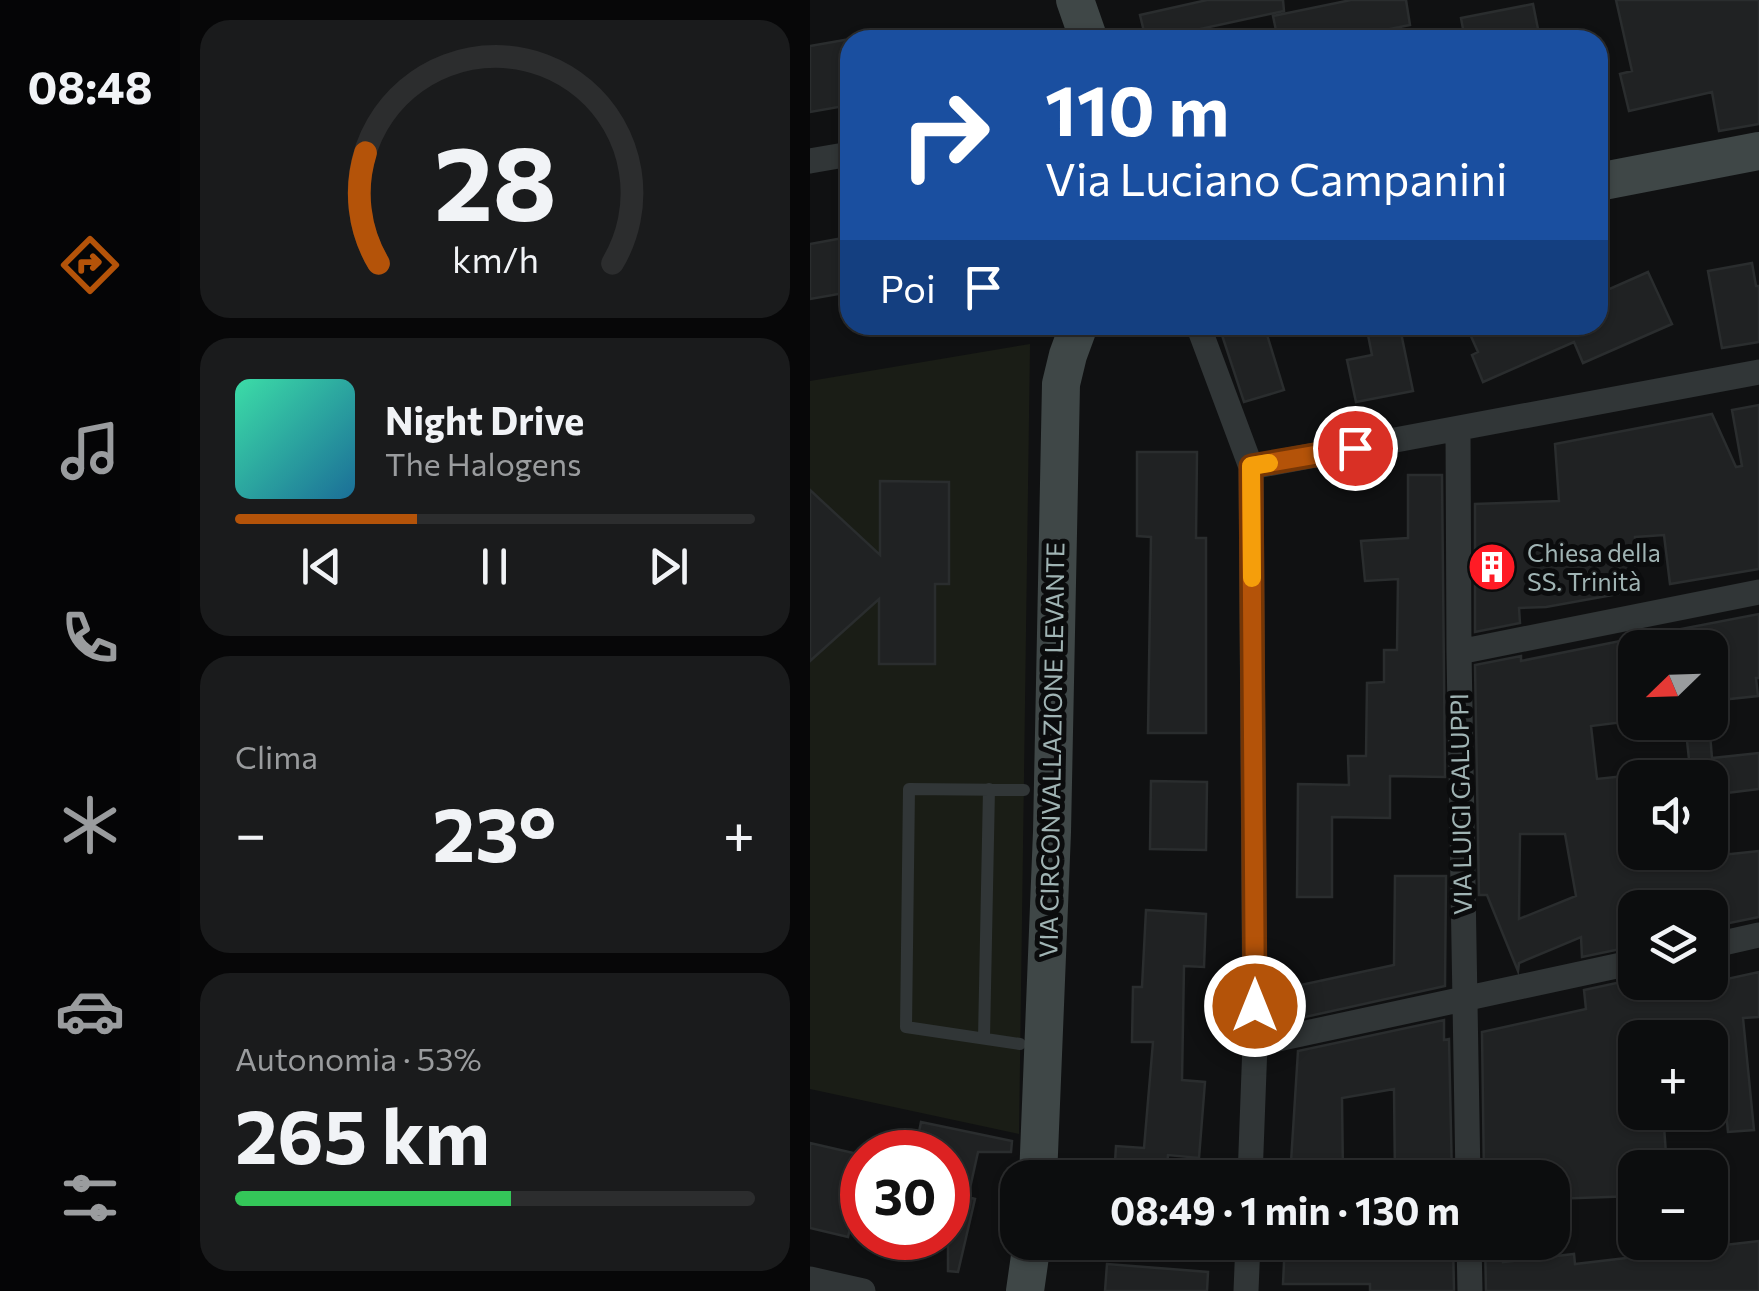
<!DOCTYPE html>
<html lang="it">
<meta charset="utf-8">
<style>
body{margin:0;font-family:Commissioner,sans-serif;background:#1a1b1c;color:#f1f3f6;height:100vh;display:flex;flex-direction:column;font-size:38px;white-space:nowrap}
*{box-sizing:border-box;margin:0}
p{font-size:32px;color:#9a9c9e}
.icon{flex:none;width:55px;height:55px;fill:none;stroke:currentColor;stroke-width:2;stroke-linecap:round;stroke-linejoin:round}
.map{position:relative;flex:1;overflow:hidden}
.side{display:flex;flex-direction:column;gap:20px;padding:20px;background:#070708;width:630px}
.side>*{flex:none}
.banner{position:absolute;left:30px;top:30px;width:768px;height:305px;border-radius:30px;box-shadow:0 2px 8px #0004,0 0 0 2px #2c2d2e;background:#1a4fa0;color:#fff;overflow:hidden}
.needle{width:65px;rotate:247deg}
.fabs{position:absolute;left:808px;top:630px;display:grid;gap:20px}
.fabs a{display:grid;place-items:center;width:110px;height:110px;border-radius:20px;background:#0c0d0e;box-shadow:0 2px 8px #0004,0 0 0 2px #2c2d2e;font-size:50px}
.speed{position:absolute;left:30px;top:1130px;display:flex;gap:20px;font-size:50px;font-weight:700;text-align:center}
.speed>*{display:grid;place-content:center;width:130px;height:130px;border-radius:50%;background:#0c0d0e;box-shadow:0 2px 8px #0004,0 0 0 2px #2c2d2e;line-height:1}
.speed .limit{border:15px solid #d22;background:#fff;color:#111}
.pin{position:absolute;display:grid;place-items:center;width:85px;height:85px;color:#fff;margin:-42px;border:5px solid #fff;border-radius:50%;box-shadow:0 2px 10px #0007}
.me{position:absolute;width:110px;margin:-55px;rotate:0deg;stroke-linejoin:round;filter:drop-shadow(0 0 8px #0008)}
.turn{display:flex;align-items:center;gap:35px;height:210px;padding:0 40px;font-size:45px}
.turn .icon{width:130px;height:130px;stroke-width:2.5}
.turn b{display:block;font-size:70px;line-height:85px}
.then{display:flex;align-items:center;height:95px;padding:0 40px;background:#0003;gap:20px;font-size:38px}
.big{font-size:75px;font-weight:700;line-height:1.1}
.side .tile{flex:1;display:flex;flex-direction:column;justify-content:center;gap:15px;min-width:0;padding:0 35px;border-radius:30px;background:#1a1b1c}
.side .dial{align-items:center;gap:0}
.dial svg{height:260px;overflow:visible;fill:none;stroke:#2c2d2e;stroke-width:7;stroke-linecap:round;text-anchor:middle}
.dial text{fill:#f1f3f6;stroke:none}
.song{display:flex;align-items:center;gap:30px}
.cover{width:120px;height:120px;border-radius:15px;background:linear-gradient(135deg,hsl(160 70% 55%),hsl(200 70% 35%))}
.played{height:10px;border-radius:5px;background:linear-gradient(90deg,#b45309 35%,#2c2d2e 35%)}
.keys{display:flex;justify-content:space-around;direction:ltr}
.heat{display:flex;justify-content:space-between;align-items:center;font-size:55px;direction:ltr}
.charge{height:15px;border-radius:8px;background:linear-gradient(90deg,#34c759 53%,#2c2d2e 0)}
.trip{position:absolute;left:190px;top:1160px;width:570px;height:100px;border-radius:30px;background:#0c0d0e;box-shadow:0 2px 8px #0004,0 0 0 2px #2c2d2e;font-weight:700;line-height:100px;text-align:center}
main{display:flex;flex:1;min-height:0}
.menu{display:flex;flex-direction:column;width:180px;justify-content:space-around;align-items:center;background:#050506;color:#9a9c9e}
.menu .icon{width:70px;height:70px}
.menu .on{color:#b45309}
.menu b{font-size:45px;color:#f1f3f6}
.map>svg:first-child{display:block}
.green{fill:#1a1d16}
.building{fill:#202223;stroke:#2a2d2e;stroke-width:2.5;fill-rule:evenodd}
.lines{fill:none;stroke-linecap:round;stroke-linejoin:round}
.lane{stroke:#313637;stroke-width:12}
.street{stroke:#313637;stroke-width:25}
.secondary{stroke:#3f4747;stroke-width:38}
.route-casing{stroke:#753606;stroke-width:25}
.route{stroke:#b45309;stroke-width:18}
.slow{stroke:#f59e0b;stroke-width:18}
.labels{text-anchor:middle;stroke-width:10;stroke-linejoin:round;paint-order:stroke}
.poi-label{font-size:25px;fill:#a0b4b4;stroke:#0b0c0d;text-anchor:start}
.street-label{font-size:25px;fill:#a0b4b4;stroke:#0b0c0d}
</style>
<main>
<nav class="menu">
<b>08:48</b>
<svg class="icon on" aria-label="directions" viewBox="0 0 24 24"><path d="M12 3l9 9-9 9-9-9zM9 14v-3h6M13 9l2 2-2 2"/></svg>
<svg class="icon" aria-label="music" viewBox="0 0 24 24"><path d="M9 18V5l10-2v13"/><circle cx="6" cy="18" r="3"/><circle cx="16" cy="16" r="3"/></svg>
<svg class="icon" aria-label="phone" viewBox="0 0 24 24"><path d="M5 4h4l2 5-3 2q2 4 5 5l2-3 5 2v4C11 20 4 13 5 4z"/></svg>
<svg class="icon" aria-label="climate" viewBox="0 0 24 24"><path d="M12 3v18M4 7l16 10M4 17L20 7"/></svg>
<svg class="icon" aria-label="car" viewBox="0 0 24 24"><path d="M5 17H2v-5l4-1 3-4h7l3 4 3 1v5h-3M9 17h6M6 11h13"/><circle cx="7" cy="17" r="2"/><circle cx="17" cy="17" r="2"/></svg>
<svg class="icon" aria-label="filters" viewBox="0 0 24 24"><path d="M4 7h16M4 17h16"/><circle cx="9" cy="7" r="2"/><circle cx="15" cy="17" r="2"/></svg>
</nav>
<section class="side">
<div class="tile dial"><svg viewBox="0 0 100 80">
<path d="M14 69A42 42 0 1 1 86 69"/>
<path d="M14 69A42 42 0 0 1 10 35" stroke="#b45309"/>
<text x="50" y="56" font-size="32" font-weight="700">28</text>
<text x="50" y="72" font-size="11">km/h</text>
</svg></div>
<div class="tile">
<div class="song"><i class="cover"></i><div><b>Night Drive</b><p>The Halogens</p></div></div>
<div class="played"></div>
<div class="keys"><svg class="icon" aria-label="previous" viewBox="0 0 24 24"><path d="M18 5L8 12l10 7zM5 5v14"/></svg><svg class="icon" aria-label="pause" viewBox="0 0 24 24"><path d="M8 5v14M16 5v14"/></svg><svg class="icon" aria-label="next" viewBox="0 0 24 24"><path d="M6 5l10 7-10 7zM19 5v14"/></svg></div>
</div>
<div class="tile"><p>Clima</p>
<div class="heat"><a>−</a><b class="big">23°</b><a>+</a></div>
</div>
<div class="tile"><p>Autonomia · 53%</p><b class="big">265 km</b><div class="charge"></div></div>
</section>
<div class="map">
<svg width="949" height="1291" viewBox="0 0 949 1291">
<rect width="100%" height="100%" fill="#101112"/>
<path class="green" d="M 220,344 L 209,1134 L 0,1089 L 0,381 Z"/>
<path class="building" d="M 397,0 L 473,0 L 474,11 L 381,31 L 382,40 L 336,40 L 330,15 Z
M 541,0 L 596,0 L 600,25 L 525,40 L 468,40 L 463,16 Z
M 806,0 L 949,0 L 949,124 L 909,131 L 902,92 L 819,111 L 810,74 L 822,71 Z
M 723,4 L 728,29 L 675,40 L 655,40 L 651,18 Z
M 40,39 L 40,105 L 0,112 L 0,46 Z
M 33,238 L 40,275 L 40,292 L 0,299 L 0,244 Z
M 942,263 L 946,286 L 949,286 L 949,342 L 912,348 L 898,271 Z
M 838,272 L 862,324 L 773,363 L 764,342 L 673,382 L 662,355 L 668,352 L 656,325 L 788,325 L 788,294 Z
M 443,325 L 454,325 L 474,390 L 434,402 L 412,335 Z
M 590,328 L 603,391 L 546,402 L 537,360 L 562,355 L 558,335 Z
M 949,405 L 949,569 L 860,584 L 854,535 L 825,537 L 825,591 L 736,607 L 709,608 L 710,623 L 665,632 L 665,504 L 749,501 L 745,444 L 902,414 L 926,467 L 932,466 L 922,410 Z
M 327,452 L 387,452 L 386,538 L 396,538 L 396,733 L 338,733 L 341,537 L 327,536 Z
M 598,475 L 632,475 L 635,777 L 580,776 L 580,818 L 522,817 L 522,897 L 487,897 L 488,784 L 539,785 L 538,756 L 556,756 L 557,683 L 574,682 L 574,650 L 587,650 L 588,579 L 555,581 L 551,541 L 598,538 Z
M 70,481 L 139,482 L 139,584 L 125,584 L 125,664 L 69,664 L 69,599 L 0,661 L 0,490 L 70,555 Z
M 949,614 L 949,678 L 946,678 L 948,696 L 900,701 L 900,648 L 842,648 L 840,635 Z
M 825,638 L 825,709 L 813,711 L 814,722 L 781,726 L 787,779 L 825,775 L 825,852 L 921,854 L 949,851 L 949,917 L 900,927 L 900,908 L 825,908 L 825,946 L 772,957 L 771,937 L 709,963 L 708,971 L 677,895 L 669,895 L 665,665 L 711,656 L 711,661 ZM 710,834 L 755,834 L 766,896 L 709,919 Z
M 875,722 L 899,722 L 902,758 L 949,753 L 949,789 L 900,795 L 900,778 L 881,778 Z
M 341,781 L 397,782 L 396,850 L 340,849 Z
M 585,876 L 636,876 L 635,986 L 486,1019 L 486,986 L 584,965 Z
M 336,910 L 396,914 L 394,967 L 374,966 L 372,1080 L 395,1082 L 389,1158 L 358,1155 L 356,1178 L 304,1178 L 306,1146 L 334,1148 L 343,1042 L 322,1042 L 323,987 L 332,987 Z
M 949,972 L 949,1017 L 933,1018 L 944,1130 L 918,1132 L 912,1070 L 900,1072 L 900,1038 L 825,1038 L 825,1112 L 853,1112 L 857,1168 L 825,1168 L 825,1196 L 742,1199 L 742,1178 L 674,1178 L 672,1032 L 776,1009 L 774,990 L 825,979 L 825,999 Z
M 634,1020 L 634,1040 L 639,1039 L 642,1178 L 585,1178 L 584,1089 L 532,1098 L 533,1178 L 480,1178 L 488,1051 Z
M 111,1122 L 202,1141 L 201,1152 L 168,1152 L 158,1197 L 165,1199 L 148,1272 L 138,1271 L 138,1152 L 105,1152 Z
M 0,1143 L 52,1155 L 52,1177 L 38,1237 L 0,1228 Z
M 949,1241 L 949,1291 L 676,1291 L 675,1242 L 691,1242 L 693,1262 L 764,1254 L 765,1264 L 859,1253 L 858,1242 L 888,1242 L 889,1248 Z
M 475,1242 L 643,1242 L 644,1291 L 560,1291 L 560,1284 L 473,1284 Z
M 297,1264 L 398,1272 L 397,1291 L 295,1291 Z"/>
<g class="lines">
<path class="lane" d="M 174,1038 L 179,789
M 210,1044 L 96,1027 L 99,789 L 214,790"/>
<path class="street" d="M 0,161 L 40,154
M 388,325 L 441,467 L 445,1044 L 440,1178
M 648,430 L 649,652 L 658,1178
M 441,467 L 949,372
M 649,652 L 949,592
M 900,946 L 949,935
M 445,1044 L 825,962
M 659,1242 L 660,1291
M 0,1279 L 53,1291
M 436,1291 L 438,1242"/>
<path class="secondary" d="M 265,0 L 279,40
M 788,182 L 949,151
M 228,1178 L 242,832 L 251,384 L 258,355 L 269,325
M 215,1291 L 222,1242"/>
</g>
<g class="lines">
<g class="route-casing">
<path id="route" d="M 445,1006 L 441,466 L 545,448"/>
</g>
<use href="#route" class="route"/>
<path class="slow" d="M 442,578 L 441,466 L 459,463"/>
</g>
<defs>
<g id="building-disc" transform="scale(2.5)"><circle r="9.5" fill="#ff1b25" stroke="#0b0c0d"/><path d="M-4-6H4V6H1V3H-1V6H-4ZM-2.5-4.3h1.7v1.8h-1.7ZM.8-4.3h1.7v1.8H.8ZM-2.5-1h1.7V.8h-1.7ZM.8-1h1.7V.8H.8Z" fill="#fff"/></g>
</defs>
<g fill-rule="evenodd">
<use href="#building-disc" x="682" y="567"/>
</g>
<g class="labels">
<g class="poi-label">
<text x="717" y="562">Chiesa della<tspan x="717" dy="29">SS. Trinità</tspan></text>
</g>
<g class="street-label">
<text transform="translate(242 750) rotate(-89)" y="9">VIA CIRCONVALLAZIONE LEVANTE</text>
<text transform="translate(651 804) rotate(-91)" y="9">VIA LUIGI GALUPPI</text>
</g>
</g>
</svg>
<div class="fabs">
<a><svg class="needle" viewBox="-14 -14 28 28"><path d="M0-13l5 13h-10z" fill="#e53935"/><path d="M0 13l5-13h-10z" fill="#9a9c9e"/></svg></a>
<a><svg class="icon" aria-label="sound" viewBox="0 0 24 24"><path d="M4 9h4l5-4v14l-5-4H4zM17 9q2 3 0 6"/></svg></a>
<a><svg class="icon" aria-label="layers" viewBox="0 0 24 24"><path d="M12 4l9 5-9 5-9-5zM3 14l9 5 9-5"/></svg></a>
<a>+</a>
<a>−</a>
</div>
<div class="speed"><div class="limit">30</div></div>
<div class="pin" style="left:545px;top:448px;background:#d93025"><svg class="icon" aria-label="arrive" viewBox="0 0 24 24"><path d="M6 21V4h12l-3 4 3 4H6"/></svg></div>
<svg class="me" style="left:445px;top:1006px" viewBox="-20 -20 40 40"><circle r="17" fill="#b45309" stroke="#fff" stroke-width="3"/><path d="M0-11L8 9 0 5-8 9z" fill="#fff"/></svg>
<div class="trip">08:49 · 1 min · 130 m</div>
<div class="banner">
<div class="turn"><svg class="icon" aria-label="right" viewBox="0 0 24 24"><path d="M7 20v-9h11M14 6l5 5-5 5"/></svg><div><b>110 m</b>Via Luciano Campanini</div></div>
<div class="then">Poi<svg class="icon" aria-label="arrive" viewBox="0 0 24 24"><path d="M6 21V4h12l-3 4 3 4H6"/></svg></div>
</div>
</div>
</main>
